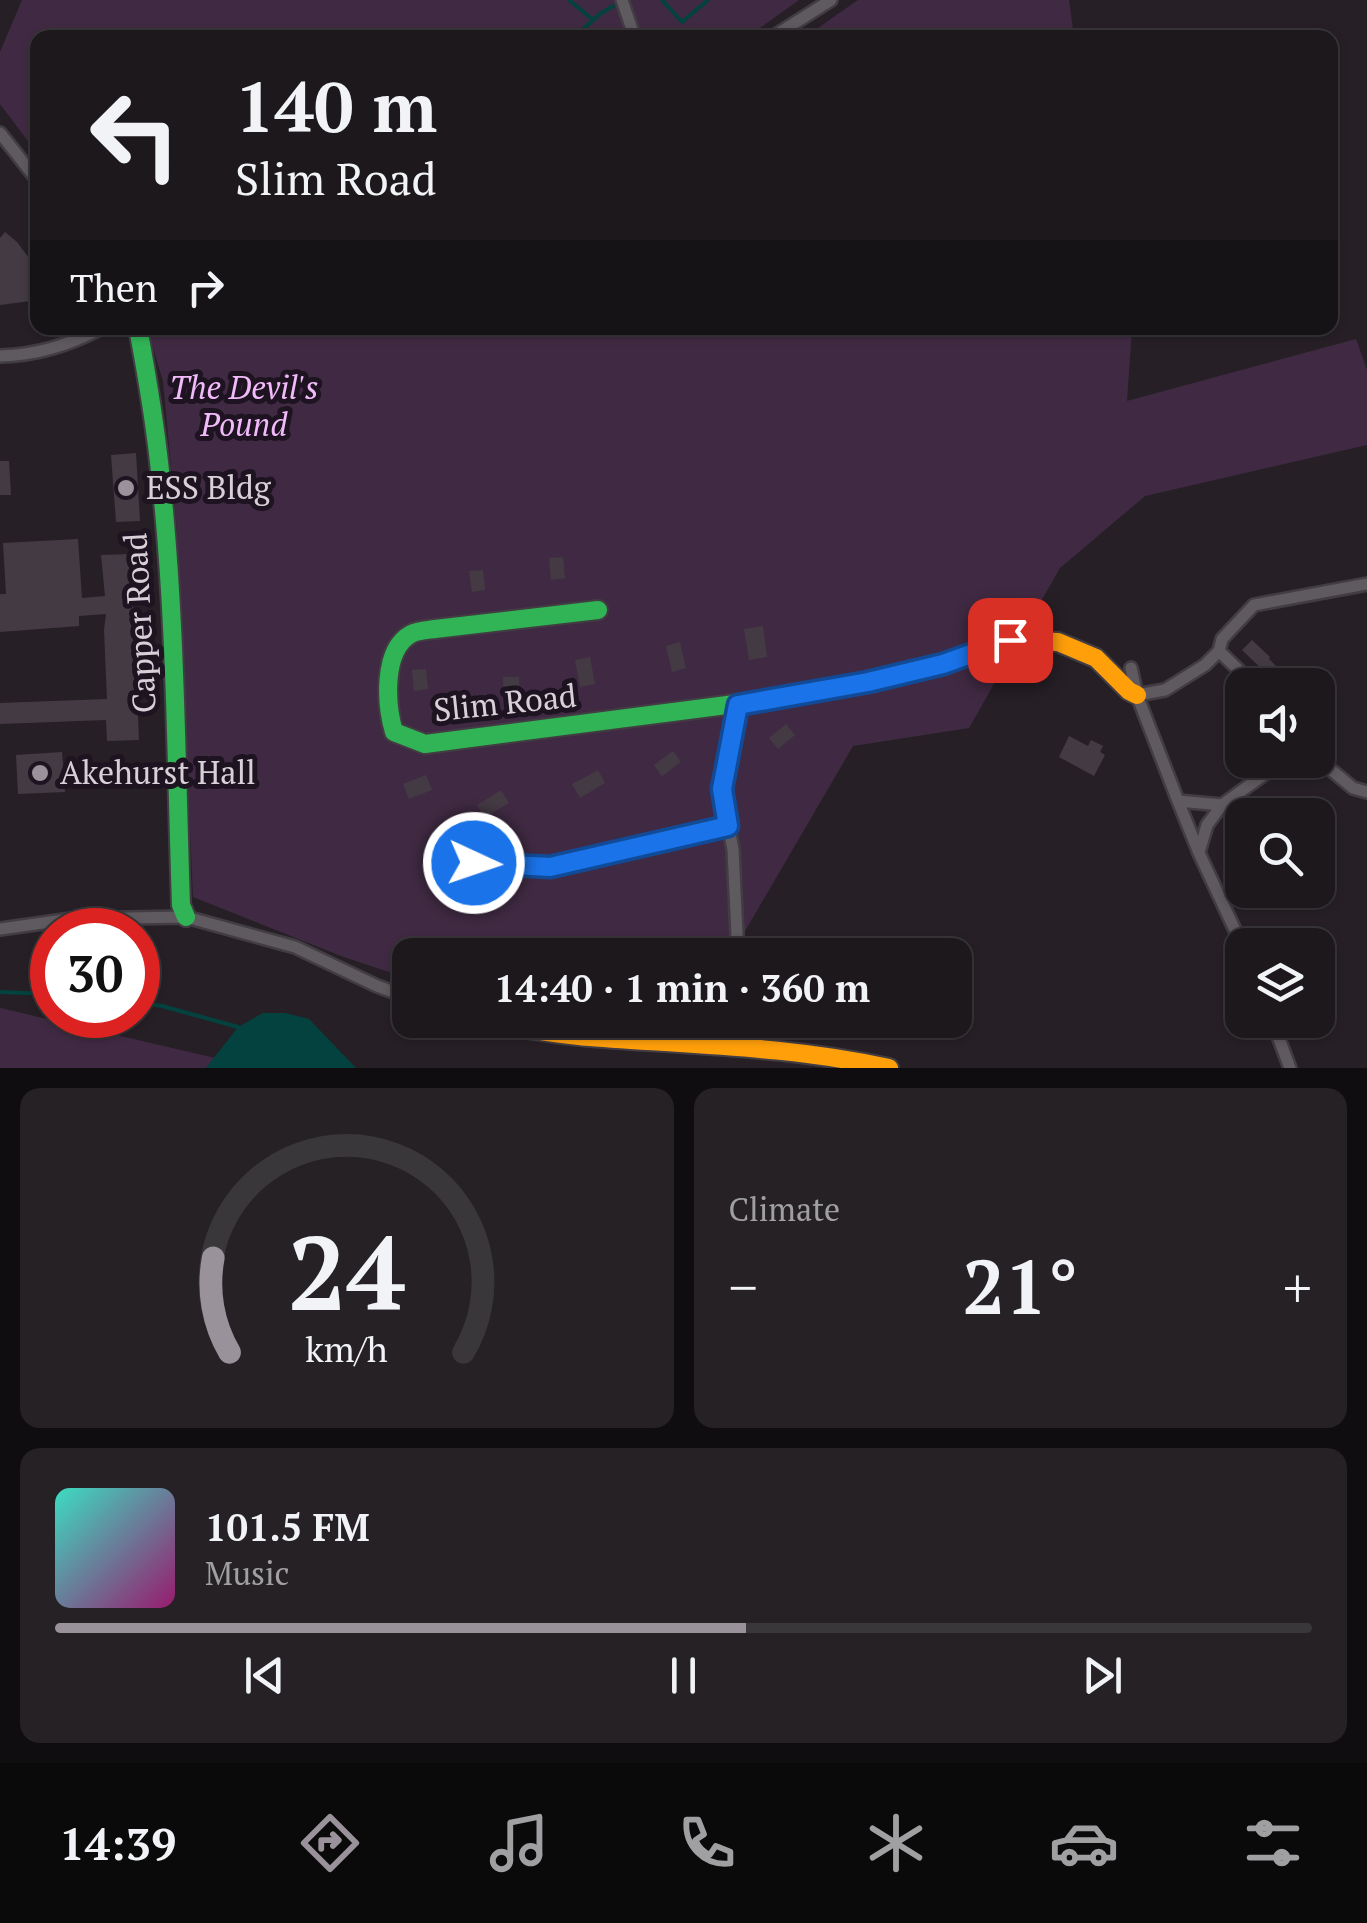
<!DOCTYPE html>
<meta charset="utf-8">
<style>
body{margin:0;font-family:"PT Serif",serif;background:#252125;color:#f1f3f6;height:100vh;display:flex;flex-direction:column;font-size:38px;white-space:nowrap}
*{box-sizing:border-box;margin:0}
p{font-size:32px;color:#a0a0a3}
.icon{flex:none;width:55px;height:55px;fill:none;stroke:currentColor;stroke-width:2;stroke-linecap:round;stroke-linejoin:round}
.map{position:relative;height:1068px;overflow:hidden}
.side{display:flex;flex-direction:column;gap:20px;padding:20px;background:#0f0d0f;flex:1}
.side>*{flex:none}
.hud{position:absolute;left:30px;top:30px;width:1308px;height:305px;border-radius:20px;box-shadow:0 2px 8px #0004,0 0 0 2px #3a373b;background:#1c181c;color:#f1f3f6;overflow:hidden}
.fabs{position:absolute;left:1225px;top:668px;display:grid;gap:20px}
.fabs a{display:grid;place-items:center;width:110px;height:110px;border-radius:20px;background:#1c181c;box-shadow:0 2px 8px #0004,0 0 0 2px #3a373b;font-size:50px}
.speed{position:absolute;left:30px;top:908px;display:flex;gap:20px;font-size:50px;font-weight:700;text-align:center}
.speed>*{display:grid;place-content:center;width:130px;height:130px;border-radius:50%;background:#1c181c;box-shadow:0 2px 8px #0004,0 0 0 2px #3a373b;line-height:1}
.speed .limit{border:15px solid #d22;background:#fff;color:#111}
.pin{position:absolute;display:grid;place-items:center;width:85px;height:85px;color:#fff;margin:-42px;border-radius:20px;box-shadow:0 5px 15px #0006}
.me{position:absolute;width:110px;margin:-55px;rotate:93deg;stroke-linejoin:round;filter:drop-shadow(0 0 8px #0008)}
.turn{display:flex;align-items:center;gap:35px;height:210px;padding:0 40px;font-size:45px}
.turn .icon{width:130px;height:130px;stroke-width:2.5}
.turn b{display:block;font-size:70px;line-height:85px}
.then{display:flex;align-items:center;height:95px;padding:0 40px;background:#0003;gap:20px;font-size:38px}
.big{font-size:75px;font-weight:700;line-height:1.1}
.side .card{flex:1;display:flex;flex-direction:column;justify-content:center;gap:15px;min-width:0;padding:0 35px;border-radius:20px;background:#252125}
.side .dial{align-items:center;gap:0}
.dial svg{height:260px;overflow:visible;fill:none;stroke:#3a373b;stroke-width:7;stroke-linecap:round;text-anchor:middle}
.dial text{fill:#f1f3f6;stroke:none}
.song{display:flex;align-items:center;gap:30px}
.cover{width:120px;height:120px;border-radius:15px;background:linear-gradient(135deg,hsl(170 70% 55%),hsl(320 70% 35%))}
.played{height:10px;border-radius:5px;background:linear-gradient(90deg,#9a929a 55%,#3a373b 55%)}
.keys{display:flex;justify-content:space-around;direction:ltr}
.heat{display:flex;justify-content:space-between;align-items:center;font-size:55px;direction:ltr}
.side .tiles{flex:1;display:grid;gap:20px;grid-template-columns:1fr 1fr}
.card:last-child{grid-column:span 2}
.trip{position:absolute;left:392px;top:938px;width:580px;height:100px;border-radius:20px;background:#1c181c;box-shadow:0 2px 8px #0004,0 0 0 2px #3a373b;font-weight:700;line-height:100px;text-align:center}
.tab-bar{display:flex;height:160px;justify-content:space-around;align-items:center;background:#0b0a0b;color:#a0a0a3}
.tab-bar .icon{width:70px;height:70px}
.tab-bar .active{color:#9a929a}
.tab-bar b{font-size:45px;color:#f1f3f6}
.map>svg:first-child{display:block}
.green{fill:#402a43}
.water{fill:#03423f}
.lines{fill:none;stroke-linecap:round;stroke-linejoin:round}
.stream{stroke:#03423f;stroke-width:4}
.building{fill:#443a44}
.street-casing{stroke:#423d43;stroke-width:16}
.fast-casing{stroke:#423d43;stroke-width:22}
.slow-casing{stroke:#423d43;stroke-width:22}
.street{stroke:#5f5a5f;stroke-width:11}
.fast{stroke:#30b455;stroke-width:18}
.slow{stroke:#ff9f0a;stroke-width:18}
.route-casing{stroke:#114b97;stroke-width:25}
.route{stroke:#1a73e8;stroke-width:18}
.poi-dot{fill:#9a929a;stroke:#1e1320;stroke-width:4}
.labels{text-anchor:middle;stroke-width:10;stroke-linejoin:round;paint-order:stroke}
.park-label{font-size:32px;font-style:italic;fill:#f1bafa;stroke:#1e1320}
.poi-label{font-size:32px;fill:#d8d0d9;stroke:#1e1320;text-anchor:start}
.street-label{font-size:32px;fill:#d8d0d9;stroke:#1e1320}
</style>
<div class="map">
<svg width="1367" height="1068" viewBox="0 0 1367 1068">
<rect width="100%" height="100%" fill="#262026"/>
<path class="green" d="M 22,0 L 799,0 L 746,38 L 38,38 L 37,153 L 0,104 L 0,52 Z
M 858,0 L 1069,0 L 1074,37 L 805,37 Z
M 147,328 L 1132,328 L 1127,401 L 1356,339 L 1367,370 L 1367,445 L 1145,496 L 1060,568 L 969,728 L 853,746 L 731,955 L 410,955 L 410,979 L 341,956 L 193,897 L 177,530 L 163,381 Z
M 0,1008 L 215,1058 L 206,1068 L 0,1068 Z
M 601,1020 L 694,1020 L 689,1029 Z"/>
<path class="water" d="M 263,1013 L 285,1013 L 309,1019 L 356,1068 L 206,1068 L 238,1027 Z"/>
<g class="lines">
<path class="stream" d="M 569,0 L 592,19
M 662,0 L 682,22 L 708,0
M 573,38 L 600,14 L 613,6
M 0,992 L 52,994
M 138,1003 L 162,1006 L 238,1027"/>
</g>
<path class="building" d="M 5,232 L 17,242 L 38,270 L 38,300 L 0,305 L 0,238 Z
M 136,453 L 140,521 L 116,522 L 111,455 Z
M 0,461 L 9,461 L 11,495 L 0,495 Z
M 78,539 L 82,598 L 105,596 L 101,555 L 131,554 L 139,740 L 107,741 L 106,720 L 0,724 L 0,703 L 107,699 L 104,630 L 106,614 L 79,616 L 79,626 L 0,632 L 0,594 L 6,594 L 3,543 Z
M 563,557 L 565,578 L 551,580 L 549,558 Z
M 483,570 L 485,590 L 472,592 L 469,571 Z
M 763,626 L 767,657 L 749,660 L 744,629 Z
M 1252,640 L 1270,657 L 1269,659 L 1295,685 L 1274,685 L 1266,677 L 1268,675 L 1242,650 Z
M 680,642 L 686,668 L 672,672 L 666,646 Z
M 590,657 L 595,684 L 580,687 L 575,660 Z
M 426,669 L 428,689 L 414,691 L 412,670 Z
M 503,677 L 519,677 L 520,702 L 504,703 Z
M 786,724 L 795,735 L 778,749 L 769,738 Z
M 1069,736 L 1088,746 L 1091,740 L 1103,746 L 1100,752 L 1105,755 L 1094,776 L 1059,757 Z
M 673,751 L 681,762 L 662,776 L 654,765 Z
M 62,752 L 65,792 L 18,794 L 16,755 Z
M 598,770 L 605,783 L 580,798 L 572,784 Z
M 426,775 L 432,790 L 409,799 L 403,784 Z
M 501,790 L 509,803 L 484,818 L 477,805 Z"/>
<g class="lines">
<g class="street-casing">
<path id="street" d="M 622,0 L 635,38
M 771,38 L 831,0
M 0,133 L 38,181
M 0,356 C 38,355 68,345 102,328
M 1219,651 L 1254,685
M 1131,668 L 1137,695 L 1178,801 L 1199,853 L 1242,945
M 1137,695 L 1165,690 L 1205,665 L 1219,651 L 1222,639 L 1254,605 L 1367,584
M 1318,759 L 1353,788 L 1367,792
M 1178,801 L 1222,805 L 1284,760
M 1200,849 L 1207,825 L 1222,805
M 436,861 L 550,867 L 727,826
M 0,929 L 71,919 L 186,917 L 295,947 L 377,986 L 410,998
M 732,955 L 737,934 L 733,850 L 722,789 L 738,705
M 1272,1020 L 1290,1068
M 709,1044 L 715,1020"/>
</g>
<g class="fast-casing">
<path id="fast" d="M 138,328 C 147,376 155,423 160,471 C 176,615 176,760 181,905 L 186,917
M 598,610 L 435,629 C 428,630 418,630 411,634 C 382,650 386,705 394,732 L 425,744 L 758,701"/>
</g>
<g class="slow-casing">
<path id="slow" d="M 758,701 L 868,682 L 943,665 L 1011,640 L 1058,642 L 1096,658 L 1129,691 L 1137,695
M 475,1020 C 513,1026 551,1034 590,1037 C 690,1045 790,1046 889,1068"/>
</g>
<use href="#street" class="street"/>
<use href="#fast" class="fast"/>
<use href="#slow" class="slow"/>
</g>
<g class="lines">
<g class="route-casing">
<path id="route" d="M 474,863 L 550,867 L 728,826 L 722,789 L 738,705 L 868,682 L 943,664 L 1010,640"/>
</g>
<use href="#route" class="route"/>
</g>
<g class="poi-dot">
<circle cx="126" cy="488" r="10"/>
<circle cx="40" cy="773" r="10"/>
</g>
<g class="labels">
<g class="park-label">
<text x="244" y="399">The Devil's<tspan x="244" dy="37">Pound</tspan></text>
</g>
<g class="poi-label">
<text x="146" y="499">ESS Bldg</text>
<text x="60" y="784">Akehurst Hall</text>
</g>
<g class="street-label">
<text transform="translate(140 623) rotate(-93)" y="11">Capper Road</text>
<text transform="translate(505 703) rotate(-6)" y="11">Slim Road</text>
</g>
</g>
</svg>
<div class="fabs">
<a><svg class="icon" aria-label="sound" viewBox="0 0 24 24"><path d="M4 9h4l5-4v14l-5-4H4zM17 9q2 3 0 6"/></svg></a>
<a><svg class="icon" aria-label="search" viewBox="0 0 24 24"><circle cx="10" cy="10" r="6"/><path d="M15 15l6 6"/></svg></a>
<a><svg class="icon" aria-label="layers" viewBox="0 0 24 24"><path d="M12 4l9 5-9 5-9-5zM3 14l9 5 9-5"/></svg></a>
</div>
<div class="speed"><div class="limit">30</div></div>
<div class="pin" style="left:1010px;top:640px;background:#d93025"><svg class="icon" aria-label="arrive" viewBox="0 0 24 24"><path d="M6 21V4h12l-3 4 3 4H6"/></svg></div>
<svg class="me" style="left:474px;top:863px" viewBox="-20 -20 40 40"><circle r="17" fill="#1a73e8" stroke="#fff" stroke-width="3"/><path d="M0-11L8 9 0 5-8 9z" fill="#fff"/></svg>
<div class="trip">14:40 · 1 min · 360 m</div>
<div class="hud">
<div class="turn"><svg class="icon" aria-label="left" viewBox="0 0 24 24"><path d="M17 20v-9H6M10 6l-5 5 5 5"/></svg><div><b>140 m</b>Slim Road</div></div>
<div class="then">Then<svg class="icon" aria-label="right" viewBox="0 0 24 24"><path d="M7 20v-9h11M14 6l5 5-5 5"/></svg></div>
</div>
</div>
<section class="side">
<div class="tiles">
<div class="card dial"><svg viewBox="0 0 100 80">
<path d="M14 69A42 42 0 1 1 86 69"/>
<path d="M14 69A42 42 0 0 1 9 40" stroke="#9a929a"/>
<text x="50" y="56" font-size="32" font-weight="700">24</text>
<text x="50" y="72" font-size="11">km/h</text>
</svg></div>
<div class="card"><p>Climate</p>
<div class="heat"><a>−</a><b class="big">21°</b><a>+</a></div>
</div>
<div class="card">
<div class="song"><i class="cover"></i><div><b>101.5 FM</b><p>Music</p></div></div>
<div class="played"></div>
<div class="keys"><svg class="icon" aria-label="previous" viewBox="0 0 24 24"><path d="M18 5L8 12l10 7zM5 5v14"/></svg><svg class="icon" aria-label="pause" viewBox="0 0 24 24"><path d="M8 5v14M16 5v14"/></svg><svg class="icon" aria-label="next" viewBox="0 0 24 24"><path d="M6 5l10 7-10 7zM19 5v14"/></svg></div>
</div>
</div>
</section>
<nav class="tab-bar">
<b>14:39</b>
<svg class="icon active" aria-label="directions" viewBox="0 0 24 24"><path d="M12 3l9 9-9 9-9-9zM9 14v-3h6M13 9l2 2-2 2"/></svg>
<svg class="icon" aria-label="music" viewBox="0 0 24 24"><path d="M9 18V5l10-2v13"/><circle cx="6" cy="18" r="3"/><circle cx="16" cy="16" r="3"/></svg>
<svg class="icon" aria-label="phone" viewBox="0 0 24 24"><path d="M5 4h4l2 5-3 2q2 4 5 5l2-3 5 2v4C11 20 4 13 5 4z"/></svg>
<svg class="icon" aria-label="climate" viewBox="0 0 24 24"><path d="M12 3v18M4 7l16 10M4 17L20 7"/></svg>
<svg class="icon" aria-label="car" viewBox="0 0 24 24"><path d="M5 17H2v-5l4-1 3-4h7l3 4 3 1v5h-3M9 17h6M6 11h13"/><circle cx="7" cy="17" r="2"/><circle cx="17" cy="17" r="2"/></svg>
<svg class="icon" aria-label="filters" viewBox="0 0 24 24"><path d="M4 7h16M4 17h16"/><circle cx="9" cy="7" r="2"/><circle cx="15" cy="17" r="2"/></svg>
</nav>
